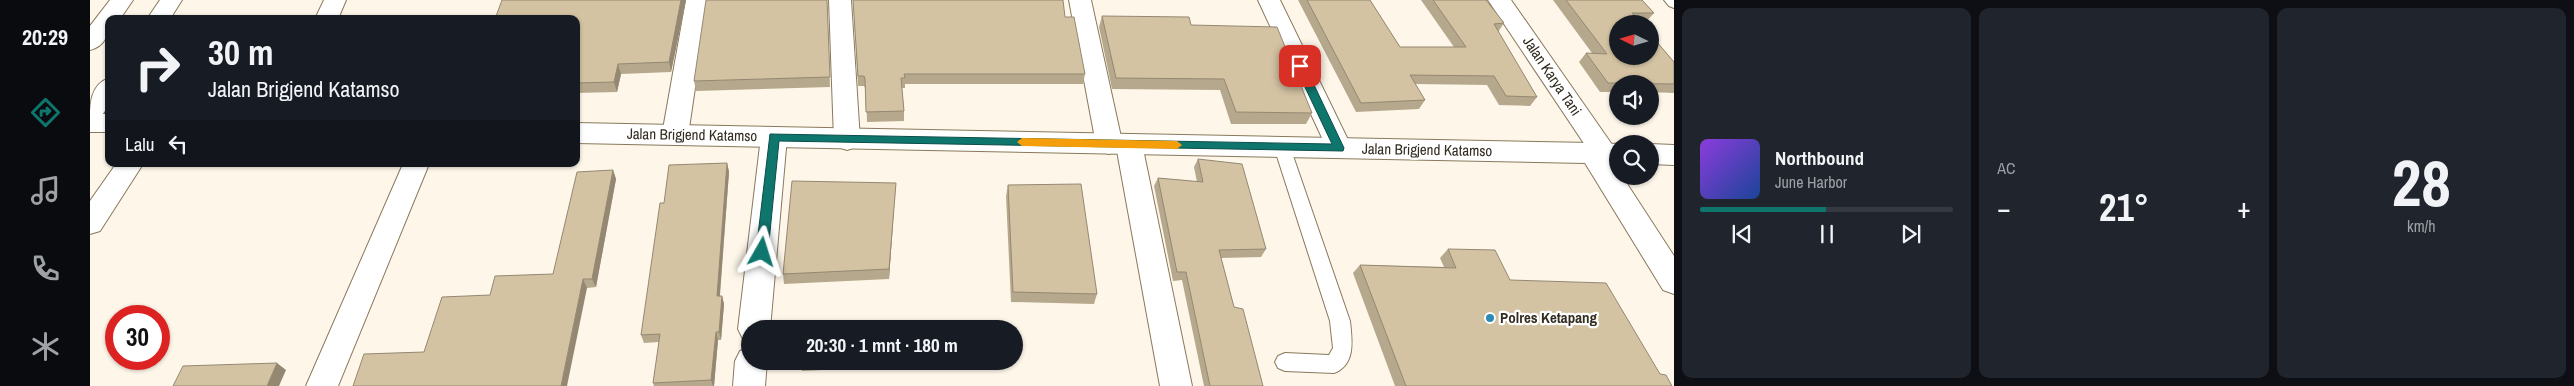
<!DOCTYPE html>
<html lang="id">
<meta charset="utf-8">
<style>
body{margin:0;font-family:"Archivo Narrow",sans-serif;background:#20242c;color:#f1f3f6;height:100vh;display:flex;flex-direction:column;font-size:19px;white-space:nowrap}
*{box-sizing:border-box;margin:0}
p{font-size:16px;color:#9ea1a6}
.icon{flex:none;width:28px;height:28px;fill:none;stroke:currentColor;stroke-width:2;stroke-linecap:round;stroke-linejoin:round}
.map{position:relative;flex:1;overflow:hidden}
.drawer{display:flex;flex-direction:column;gap:8px;padding:8px;background:#0d0f14;width:900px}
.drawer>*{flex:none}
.hud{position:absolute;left:15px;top:15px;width:475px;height:152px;border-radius:10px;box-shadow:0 1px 4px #0004;background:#171b24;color:#f1f3f6;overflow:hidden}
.needle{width:32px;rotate:275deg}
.tools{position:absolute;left:1519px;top:15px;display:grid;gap:10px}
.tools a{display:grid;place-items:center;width:50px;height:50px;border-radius:50%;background:#171b24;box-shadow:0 1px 4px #0004;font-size:25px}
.speed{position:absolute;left:15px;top:305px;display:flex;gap:10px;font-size:25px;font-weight:700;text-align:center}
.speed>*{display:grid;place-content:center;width:65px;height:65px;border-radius:50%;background:#171b24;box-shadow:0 1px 4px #0004;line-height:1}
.speed .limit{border:8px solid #d22;background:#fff;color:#111}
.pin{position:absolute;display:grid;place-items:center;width:42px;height:42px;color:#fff;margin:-21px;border-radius:10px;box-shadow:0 2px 8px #0006}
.me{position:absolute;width:55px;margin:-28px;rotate:6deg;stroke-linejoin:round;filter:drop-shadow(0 0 4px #0008)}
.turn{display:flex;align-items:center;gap:18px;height:105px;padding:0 20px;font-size:22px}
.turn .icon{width:65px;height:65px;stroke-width:2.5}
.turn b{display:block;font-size:35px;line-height:42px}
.then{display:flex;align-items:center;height:48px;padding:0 20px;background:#0003;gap:10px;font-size:19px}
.big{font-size:38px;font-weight:700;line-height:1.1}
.drawer .widget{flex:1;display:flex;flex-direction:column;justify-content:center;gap:8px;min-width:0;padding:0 18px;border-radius:10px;background:#20242c}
.drawer .dial{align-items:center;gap:0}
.dial b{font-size:65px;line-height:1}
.song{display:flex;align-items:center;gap:15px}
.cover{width:60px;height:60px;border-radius:8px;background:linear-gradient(135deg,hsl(270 70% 55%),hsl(220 70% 35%))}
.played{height:5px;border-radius:2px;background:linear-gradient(90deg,#0f766e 50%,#363941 50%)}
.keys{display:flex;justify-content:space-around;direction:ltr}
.heat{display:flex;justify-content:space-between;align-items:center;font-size:28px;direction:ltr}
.drawer .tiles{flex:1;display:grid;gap:8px;grid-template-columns:repeat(3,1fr)}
.trip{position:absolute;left:651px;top:320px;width:282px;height:50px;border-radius:25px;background:#171b24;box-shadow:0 1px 4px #0004;font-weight:700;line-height:50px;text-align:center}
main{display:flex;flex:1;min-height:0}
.menu{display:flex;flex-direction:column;width:90px;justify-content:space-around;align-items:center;background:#090b0e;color:#9ea1a6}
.menu .icon{width:35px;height:35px}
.menu .selected{color:#0f766e}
.menu b{font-size:22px;color:#f1f3f6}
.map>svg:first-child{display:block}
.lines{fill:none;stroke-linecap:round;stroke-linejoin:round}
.lane-casing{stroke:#89795b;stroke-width:2}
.street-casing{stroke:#89795b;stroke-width:2}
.secondary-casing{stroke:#89795b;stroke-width:2}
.primary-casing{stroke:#89795b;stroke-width:2}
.highway-casing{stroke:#89795b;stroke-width:2}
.lane{fill:#fff;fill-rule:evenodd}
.street{fill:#fff;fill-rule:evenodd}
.secondary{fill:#fff;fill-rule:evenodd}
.primary{fill:#fff;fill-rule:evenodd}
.highway{fill:#fff;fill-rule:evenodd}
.wall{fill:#b6a88c}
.shaded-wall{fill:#948872}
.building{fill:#d4c3a3;stroke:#948872}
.route{fill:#0f766e;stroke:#0a4d48}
.slow{fill:#f59e0b}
.poi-dot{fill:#2c8ab6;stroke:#fff;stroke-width:2}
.labels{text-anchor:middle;stroke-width:4.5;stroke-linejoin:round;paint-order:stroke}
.street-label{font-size:15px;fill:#332c20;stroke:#fff}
.poi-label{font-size:15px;font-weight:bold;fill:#332c20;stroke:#fff;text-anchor:start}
</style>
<main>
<nav class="menu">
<b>20:29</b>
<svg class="icon selected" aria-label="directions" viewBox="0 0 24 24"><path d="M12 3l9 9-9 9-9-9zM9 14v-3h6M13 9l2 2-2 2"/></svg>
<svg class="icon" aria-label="music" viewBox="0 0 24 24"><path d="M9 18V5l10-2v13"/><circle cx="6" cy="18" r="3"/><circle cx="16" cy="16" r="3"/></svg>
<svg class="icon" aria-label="phone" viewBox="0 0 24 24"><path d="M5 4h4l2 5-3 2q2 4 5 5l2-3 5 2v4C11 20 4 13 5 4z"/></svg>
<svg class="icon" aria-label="climate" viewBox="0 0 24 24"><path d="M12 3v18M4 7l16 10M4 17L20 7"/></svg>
</nav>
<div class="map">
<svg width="1584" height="386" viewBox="0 0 1584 386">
<rect width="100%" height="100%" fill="#fdf6e9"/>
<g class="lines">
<g class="lane-casing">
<path id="lane" d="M 1574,0 L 1584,0 L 1584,8 L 1579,6 Z
M 1192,141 L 1198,143 L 1200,147 L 1260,321 C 1262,340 1266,365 1244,373 L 1195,371 L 1188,368 L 1185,362 L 1188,356 L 1195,353 L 1239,355 L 1243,348 L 1240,321 L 1184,147 L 1186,143 Z"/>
</g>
<g class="street-casing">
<path id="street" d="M 20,0 L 43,0 L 30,19 L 19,19 C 19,33 16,46 0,50 L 0,26 Z
M 70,0 L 92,0 L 80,19 L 57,19 Z
M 234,0 L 256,0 L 248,19 L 225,19 Z
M 596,0 L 618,0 L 598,135 L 594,142 L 585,145 L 576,142 L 572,135 Z
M 739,0 L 761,0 L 770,140 L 766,147 L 757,150 L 748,147 L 744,140 Z
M 979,0 L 1001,0 L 1031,137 L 1039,134 L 1048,137 L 1052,144 L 1102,386 L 1070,386 L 1027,151 L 1019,154 L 1010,151 L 1006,144 Z
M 1168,0 L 1190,0 L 1262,148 L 1258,155 L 1249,158 L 1240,155 Z
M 19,78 C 19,97 21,116 0,122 C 0,104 0,85 19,78 Z
M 684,127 L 693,130 L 697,137 L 680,329 L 660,329 L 660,341 L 653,339 L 648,329 L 671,137 L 675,130 Z
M 26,164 L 53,164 L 10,231 L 0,234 L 0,201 Z
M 313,164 L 339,164 L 248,386 L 216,386 Z
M 660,347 L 660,361 L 677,361 L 675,386 L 643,386 L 645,361 L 650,351 Z"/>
</g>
<g class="secondary-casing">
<path id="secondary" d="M 1398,0 L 1421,0 L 1523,146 L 1527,153 L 1523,160 L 1514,163 L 1505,160 Z"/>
</g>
<g class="primary-casing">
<path id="primary" d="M 1503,143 L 1528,144 L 1528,164 L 1503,163 L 1494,160 L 1490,153 L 1494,146 Z
M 1560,144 L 1584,145 L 1584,165 L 1560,164 Z"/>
</g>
<g class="highway-casing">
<path id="highway" d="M 0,114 L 19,114 L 19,132 L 0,132 Z
M 486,123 L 1503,143 C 1515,147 1528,163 1528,176 L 1532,176 L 1584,256 L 1584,294 L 1573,290 L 1495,163 L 486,143 Z"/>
</g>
<use href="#lane" class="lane"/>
<use href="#street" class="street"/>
<use href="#secondary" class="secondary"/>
<use href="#primary" class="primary"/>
<use href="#highway" class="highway"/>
</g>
<path class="wall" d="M 596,0 L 581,72 L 531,74 L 527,92 L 486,93 L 486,19 Z
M 737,0 L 740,87 L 606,91 L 604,81 Z
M 763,0 L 975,17 L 995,74 L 993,84 L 815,84 L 815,88 L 812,88 L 814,111 L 814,121 L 777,122 L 776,89 L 774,86 L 768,86 Z
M 1208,0 L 1280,0 L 1310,47 L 1364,47 L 1331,0 L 1396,0 L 1414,23 L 1408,32 L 1447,97 L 1440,106 L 1409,105 L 1397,85 L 1325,84 L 1335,100 L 1329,109 L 1266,112 Z
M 1463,0 L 1552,0 L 1564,13 L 1556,22 L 1550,22 L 1584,62 L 1584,93 L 1560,92 L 1560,84 L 1528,84 L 1528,92 L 1510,92 L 1489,62 L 1496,53 L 1502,53 Z
M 1012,16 L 1101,25 L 1222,113 L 1216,124 L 1141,124 L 1130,90 L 1022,89 L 1009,27 Z
M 1108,159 L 1176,249 L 1171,257 L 1131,258 L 1144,307 L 1173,386 L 1114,386 L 1092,280 L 1083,281 L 1064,186 L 1068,178 L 1107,182 L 1104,167 Z
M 637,163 L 639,172 L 630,296 L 632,296 L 634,304 L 631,340 L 628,340 L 624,386 L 564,386 L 563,383 L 569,342 L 554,343 L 551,335 L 574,203 Z
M 523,170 L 526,179 L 506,287 L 497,288 L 334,352 L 400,295 L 463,274 Z
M 918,185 L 1007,294 L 1004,304 L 921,302 L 916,196 Z
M 805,194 L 799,279 L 694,284 L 693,274 Z
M 1358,249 L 1420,280 L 1570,374 L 1582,386 L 1305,386 L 1263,273 L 1270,265 L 1354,267 L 1350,258 Z
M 711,361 L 790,361 L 790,367 L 712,371 Z"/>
<path class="shaded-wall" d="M 591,0 L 596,0 L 581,72 L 579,62 Z
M 528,64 L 531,74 L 527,92 L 524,82 Z
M 637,163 L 639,172 L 629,304 L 627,296 Z
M 523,170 L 526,179 L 506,287 L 502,279 Z
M 806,183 L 805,194 L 799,279 L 799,269 Z
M 493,279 L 497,288 L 477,386 L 471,386 Z
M 632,296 L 634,304 L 631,340 L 629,332 Z
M 626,332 L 628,340 L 624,386 L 623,386 L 621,380 Z
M 187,363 L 196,370 L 189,386 L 177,386 Z"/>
<path class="building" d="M 412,0 L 591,0 L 579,62 L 528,64 L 524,82 L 486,83 L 486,19 L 405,19 Z
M 616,0 L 737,0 L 740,77 L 604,81 Z
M 763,0 L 973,0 L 975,17 L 984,17 L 995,74 L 814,74 L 815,78 L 811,78 L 814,111 L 776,112 L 775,79 L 774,76 L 768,76 Z
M 1217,0 L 1280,0 L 1310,47 L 1376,47 L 1343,0 L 1396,0 L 1414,23 L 1404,24 L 1447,97 L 1416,96 L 1404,76 L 1320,75 L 1335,100 L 1271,103 Z
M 1476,0 L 1552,0 L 1564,13 L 1542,13 L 1551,24 L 1528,24 L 1528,56 L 1560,56 L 1560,34 L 1584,62 L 1584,84 L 1518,83 L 1496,53 L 1517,54 Z
M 1012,16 L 1099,17 L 1101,25 L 1187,27 L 1222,113 L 1146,112 L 1134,79 L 1026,78 Z
M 1108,159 L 1152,164 L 1176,249 L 1129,250 L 1144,307 L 1153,309 L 1173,386 L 1120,386 L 1096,272 L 1087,272 L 1068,178 L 1113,182 Z
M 637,163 L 627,296 L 632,296 L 629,332 L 626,332 L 621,380 L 563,383 L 570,334 L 551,335 L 570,203 L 574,203 L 579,165 Z
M 523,170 L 502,279 L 493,279 L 471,386 L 263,386 L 274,354 L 334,352 L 352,297 L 400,295 L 405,276 L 463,274 L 487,172 Z
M 702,181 L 806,183 L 799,269 L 693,274 Z
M 991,184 L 1007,294 L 923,292 L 918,185 Z
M 1358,249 L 1405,250 L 1420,280 L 1516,283 L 1570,374 L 1576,375 L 1582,386 L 1316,386 L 1270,265 L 1366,268 Z
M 788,322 L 788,329 L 711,329 L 711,325 Z
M 711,361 L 759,361 L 711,363 Z
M 187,363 L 177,386 L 83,386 L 93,366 Z"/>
<path class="route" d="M 1210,62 L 1215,66 L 1254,148 L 1253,151 L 689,141 L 678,252 L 672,257 L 666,252 L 680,134 L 1242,144 L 1205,66 Z"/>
<path class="slow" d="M 932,138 L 1087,141 L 1092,145 L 1087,149 L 932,146 L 927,142 Z"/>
<circle class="poi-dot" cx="1400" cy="318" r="5"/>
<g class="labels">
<g class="street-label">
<text transform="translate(1462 76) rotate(56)" y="5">Jalan Karya Tani</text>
<text transform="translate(602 135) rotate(1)" y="5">Jalan Brigjend Katamso</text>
<text transform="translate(1337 150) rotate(1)" y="5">Jalan Brigjend Katamso</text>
</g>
<g class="poi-label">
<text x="1410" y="323">Polres Ketapang</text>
</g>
</g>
</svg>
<div class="tools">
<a><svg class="needle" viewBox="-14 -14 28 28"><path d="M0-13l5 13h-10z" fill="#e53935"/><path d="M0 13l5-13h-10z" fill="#9ea1a6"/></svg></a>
<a><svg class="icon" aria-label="sound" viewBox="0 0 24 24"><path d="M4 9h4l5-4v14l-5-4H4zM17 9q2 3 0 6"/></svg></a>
<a><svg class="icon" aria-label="search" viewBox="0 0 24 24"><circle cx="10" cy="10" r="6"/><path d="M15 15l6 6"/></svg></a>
</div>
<div class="speed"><div class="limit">30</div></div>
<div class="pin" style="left:1210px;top:66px;background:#d93025"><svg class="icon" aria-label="arrive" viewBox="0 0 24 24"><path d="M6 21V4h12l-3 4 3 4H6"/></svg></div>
<svg class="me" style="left:672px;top:252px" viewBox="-20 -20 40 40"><path d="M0-17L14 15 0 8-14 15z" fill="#0f766e" stroke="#fff" stroke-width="4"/></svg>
<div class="trip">20:30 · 1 mnt · 180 m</div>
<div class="hud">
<div class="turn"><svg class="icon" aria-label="right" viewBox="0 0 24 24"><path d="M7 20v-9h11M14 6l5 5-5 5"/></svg><div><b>30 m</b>Jalan Brigjend Katamso</div></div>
<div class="then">Lalu<svg class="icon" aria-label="left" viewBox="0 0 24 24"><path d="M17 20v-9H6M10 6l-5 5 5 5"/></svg></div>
</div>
</div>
<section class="drawer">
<div class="tiles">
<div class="widget">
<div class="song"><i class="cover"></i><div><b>Northbound</b><p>June Harbor</p></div></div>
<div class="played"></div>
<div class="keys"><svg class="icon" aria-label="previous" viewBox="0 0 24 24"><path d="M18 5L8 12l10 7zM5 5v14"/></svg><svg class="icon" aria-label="pause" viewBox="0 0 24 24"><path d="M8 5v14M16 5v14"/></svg><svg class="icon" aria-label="next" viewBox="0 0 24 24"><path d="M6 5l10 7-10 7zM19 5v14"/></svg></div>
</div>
<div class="widget"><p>AC</p>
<div class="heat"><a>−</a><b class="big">21°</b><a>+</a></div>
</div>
<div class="widget dial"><b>28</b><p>km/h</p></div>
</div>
</section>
</main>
